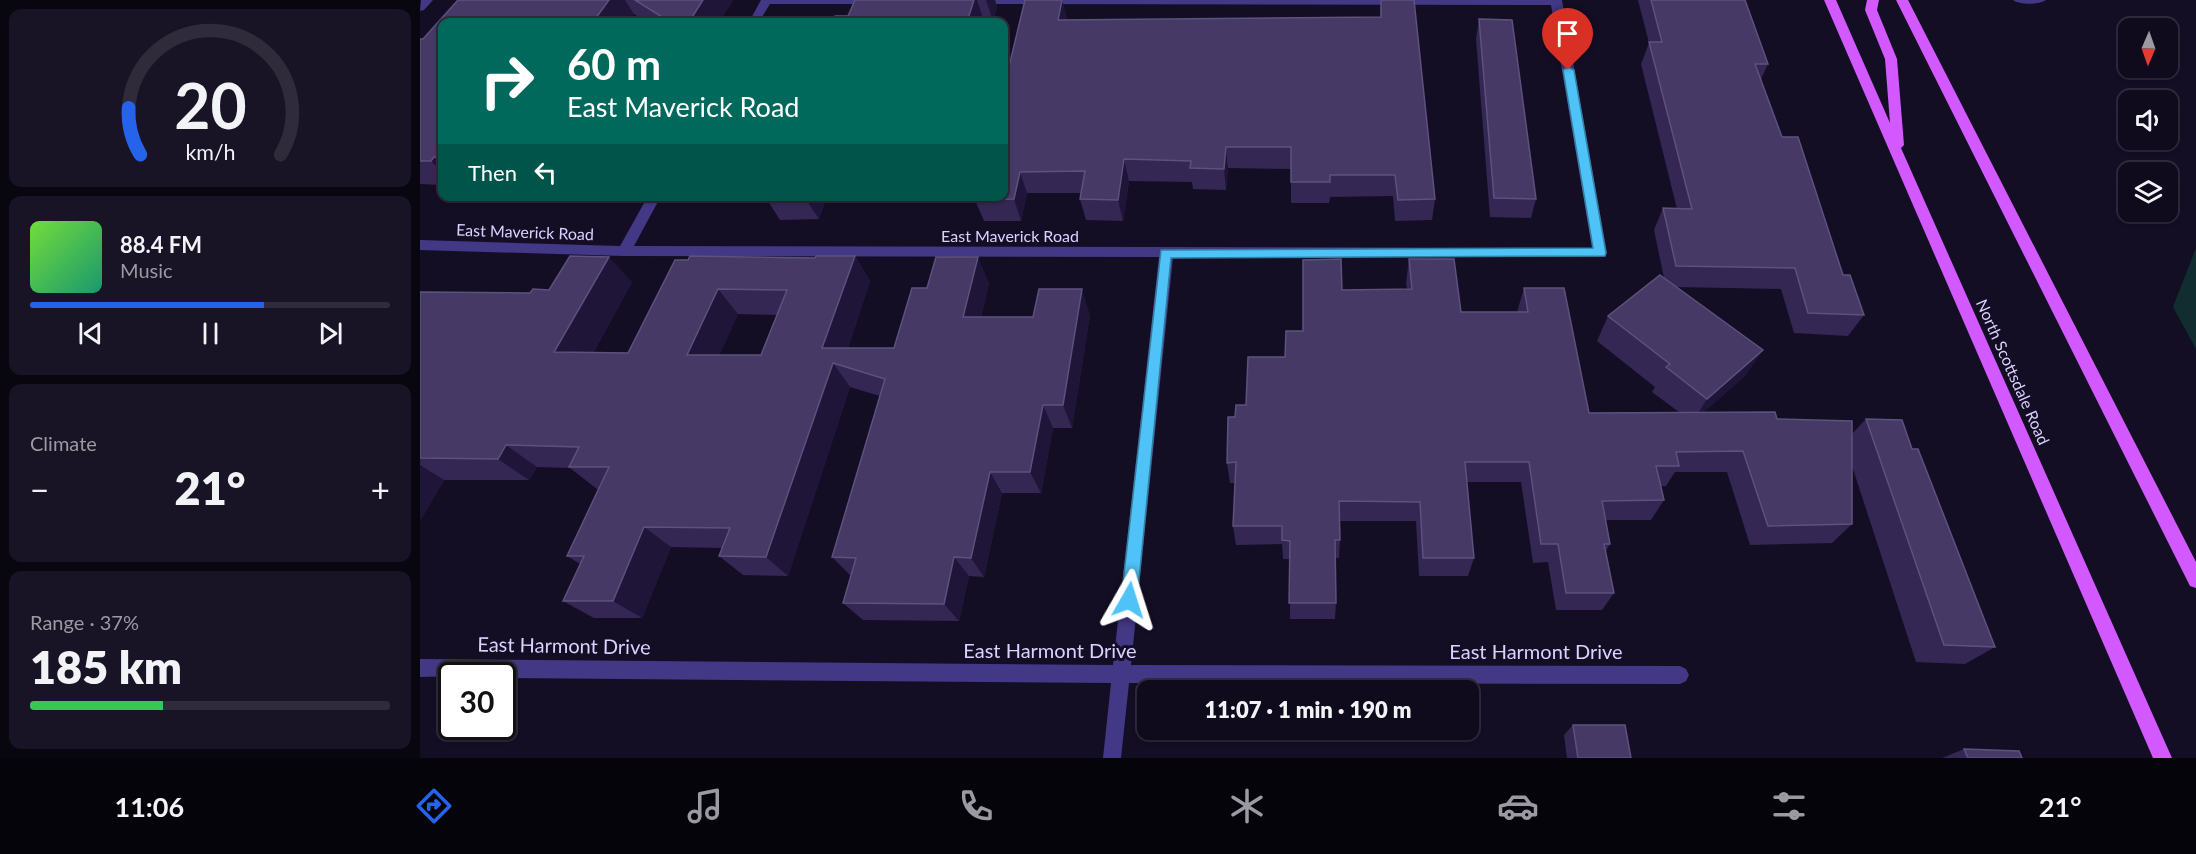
<!DOCTYPE html>
<meta charset="utf-8">
<style>
body{margin:0;font-family:Lato,sans-serif;background:#181325;color:#f1f3f6;height:100vh;display:flex;flex-direction:column;font-size:22px;white-space:nowrap}
*{box-sizing:border-box;margin:0}
p{font-size:20px;color:#9b9aa3}
.icon{flex:none;width:33px;height:33px;fill:none;stroke:currentColor;stroke-width:2;stroke-linecap:round;stroke-linejoin:round}
.map{position:relative;flex:1;overflow:hidden}
.details{display:flex;flex-direction:column;gap:9px;padding:9px;background:#08060f;width:420px}
.details>*{flex:none}
.top-card{position:absolute;left:18px;top:18px;width:570px;height:183px;border-radius:12px;box-shadow:0 2px 4px #0004,0 0 0 2px #2f2b3b;background:#00695c;color:#fff;overflow:hidden}
.needle{width:39px;rotate:182deg}
.buttons{position:absolute;left:1698px;top:18px;display:grid;gap:12px}
.buttons a{display:grid;place-items:center;width:60px;height:60px;border-radius:12px;background:#0f0a1c;box-shadow:0 2px 4px #0004,0 0 0 2px #2f2b3b;font-size:30px}
.speed{position:absolute;left:18px;top:662px;display:flex;gap:12px;font-size:30px;font-weight:700;text-align:center}
.speed>*{display:grid;place-content:center;width:78px;height:78px;border-radius:50%;background:#0f0a1c;box-shadow:0 2px 4px #0004,0 0 0 2px #2f2b3b;line-height:1}
.speed .limit{border:3px solid #111;border-radius:9px;background:#fff;color:#111}
.pin{position:absolute;display:grid;place-items:center;width:51px;height:51px;color:#fff;margin:-62px -26px;border-radius:50% 50% 50% 0;rotate:-45deg;box-shadow:0 0 6px #0007}
.pin .icon{rotate:45deg}
.me{position:absolute;width:66px;margin:-33px;rotate:6deg;stroke-linejoin:round;filter:drop-shadow(0 0 4px #0008)}
.turn{display:flex;align-items:center;gap:21px;height:126px;padding:0 30px;font-size:27px}
.turn .icon{width:78px;height:78px;stroke-width:2.5}
.turn b{display:block;font-size:42px;line-height:51px}
.then{display:flex;align-items:center;height:57px;padding:0 30px;background:#0003;gap:12px;font-size:22px}
.big{font-size:45px;font-weight:800;line-height:1.1}
.details .tile{flex:1;display:flex;flex-direction:column;justify-content:center;gap:9px;min-width:0;padding:0 21px;border-radius:12px;background:#181325}
.details .dial{align-items:center;gap:0}
.dial svg{height:156px;overflow:visible;fill:none;stroke:#2f2b3b;stroke-width:7;stroke-linecap:round;text-anchor:middle}
.dial text{fill:#f1f3f6;stroke:none}
.song{display:flex;align-items:center;gap:18px}
.cover{width:72px;height:72px;border-radius:9px;background:linear-gradient(135deg,hsl(100 70% 55%),hsl(160 70% 35%))}
.played{height:6px;border-radius:3px;background:linear-gradient(90deg,#2563eb 65%,#2f2b3b 65%)}
.keys{display:flex;justify-content:space-around;direction:ltr}
.heat{display:flex;justify-content:space-between;align-items:center;font-size:33px;direction:ltr}
.charge{height:9px;border-radius:4px;background:linear-gradient(90deg,#34c759 37%,#2f2b3b 0)}
.trip{position:absolute;left:717px;top:680px;width:342px;height:60px;border-radius:12px;background:#0f0a1c;box-shadow:0 2px 4px #0004,0 0 0 2px #2f2b3b;font-weight:800;line-height:60px;text-align:center}
.dock{display:flex;height:96px;justify-content:space-around;align-items:center;background:#06040b;color:#9b9aa3}
.dock .icon{width:42px;height:42px}
.dock .selected{color:#2563eb}
.dock b{font-size:27px;color:#f1f3f6}
main{display:flex;flex:1;min-height:0}
.map>svg:first-child{display:block}
.green{fill:#112d2f}
.lines{fill:none;stroke-linecap:round;stroke-linejoin:round}
.minor{fill:#423885;fill-rule:evenodd}
.primary{fill:#d159ff;fill-rule:evenodd}
.wall{fill:#342753;fill-rule:evenodd}
.shaded-wall{fill:#1f1539}
.building{fill:#463965;stroke:#5d517e;stroke-width:1.5;fill-rule:evenodd}
.route{fill:#4fc3f7;stroke:#337fa1;stroke-width:1.5}
.labels{text-anchor:middle;stroke-width:6;stroke-linejoin:round;paint-order:stroke}
.street-label{font-size:16px;fill:#dbd2ff;stroke:#140e25}
.near-street-label{font-size:20px;fill:#dbd2ff;stroke:#140e25}
</style>
<main>
<section class="details">
<div class="tile dial"><svg viewBox="0 0 100 80">
<path d="M14 69A42 42 0 1 1 86 69"/>
<path d="M14 69A42 42 0 0 1 8 45" stroke="#2563eb"/>
<text x="50" y="56" font-size="32" font-weight="700">20</text>
<text x="50" y="72" font-size="11">km/h</text>
</svg></div>
<div class="tile">
<div class="song"><i class="cover"></i><div><b>88.4 FM</b><p>Music</p></div></div>
<div class="played"></div>
<div class="keys"><svg class="icon" aria-label="previous" viewBox="0 0 24 24"><path d="M18 5L8 12l10 7zM5 5v14"/></svg><svg class="icon" aria-label="pause" viewBox="0 0 24 24"><path d="M8 5v14M16 5v14"/></svg><svg class="icon" aria-label="next" viewBox="0 0 24 24"><path d="M6 5l10 7-10 7zM19 5v14"/></svg></div>
</div>
<div class="tile"><p>Climate</p>
<div class="heat"><a>−</a><b class="big">21°</b><a>+</a></div>
</div>
<div class="tile"><p>Range · 37%</p><b class="big">185 km</b><div class="charge"></div></div>
</section>
<div class="map">
<svg width="1776" height="758" viewBox="0 0 1776 758">
<rect width="100%" height="100%" fill="#140e25"/>
<path class="green" d="M 1776,248 L 1776,349 L 1753,307 Z"/>
<g class="lines">
<path class="minor" d="M 1,0 L 13,0 L 4,10 L 0,11 Z
M 341,0 L 460,0 L 461,1 L 455,4 L 350,4 L 339,22 L 329,22 Z
M 552,0 L 1142,0 L 1187,253 L 1185,257 L 753,257 L 711,665 L 1260,666 L 1266,669 L 1269,675 L 1266,681 L 1260,684 L 709,683 L 701,758 L 683,758 L 691,683 L 82,678 L 82,675 L 0,677 L 0,659 L 693,665 L 739,257 L 204,256 L 0,250 L 0,240 L 200,246 L 228,196 L 241,196 L 214,246 L 1172,248 L 1131,5 L 557,4 L 553,3 Z
M 1593,0 L 1626,0 C 1619,5 1600,5 1593,0 Z"/>
<path class="primary" d="M 1404,0 L 1416,0 L 1470,123 L 1465,59 L 1445,10 L 1447,0 L 1459,0 L 1457,10 L 1477,59 L 1484,145 L 1481,148 L 1752,758 L 1733,758 Z
M 1476,0 L 1488,0 L 1776,562 L 1776,588 L 1770,586 Z"/>
</g>
<path class="wall" d="M 38,0 L 313,0 L 299,22 L 227,22 L 214,14 L 22,22 L 22,185 L 0,184 L 0,39 L 3,39 Z
M 554,0 L 575,0 L 577,7 L 573,21 L 563,18 L 561,22 L 412,22 L 428,16 Z
M 642,0 L 647,20 L 960,17 L 961,0 L 1015,199 L 1012,220 L 975,221 L 973,196 L 910,197 L 909,203 L 871,203 L 871,169 L 808,168 L 806,190 L 773,189 L 772,182 L 709,181 L 703,221 L 666,220 L 660,199 L 662,193 L 607,193 L 601,221 L 564,221 L 555,200 Z
M 1218,0 L 1325,0 L 1348,64 L 1341,79 L 1362,137 L 1423,275 L 1444,315 L 1428,336 L 1374,333 L 1361,289 L 1256,287 L 1327,374 L 1284,412 L 1357,419 L 1432,434 L 1446,419 L 1492,449 L 1575,647 L 1545,664 L 1496,662 L 1432,466 L 1432,524 L 1412,543 L 1330,545 L 1307,472 L 1255,472 L 1246,486 L 1240,486 L 1244,500 L 1231,520 L 1185,520 L 1190,544 L 1186,551 L 1194,593 L 1182,610 L 1136,610 L 1128,562 L 1113,563 L 1101,482 L 1047,482 L 1054,558 L 1048,576 L 999,576 L 996,521 L 920,521 L 920,540 L 919,558 L 915,558 L 916,603 L 915,619 L 870,619 L 870,559 L 863,559 L 862,544 L 816,545 L 813,526 L 815,483 L 810,483 L 807,463 L 815,417 L 865,357 L 883,331 L 987,289 L 986,283 L 989,259 L 1041,312 L 1097,312 L 1104,288 L 1169,413 L 1259,412 L 1232,392 L 1235,387 L 1177,341 L 1188,316 L 1244,278 L 1234,230 L 1243,208 L 1257,209 L 1221,64 L 1229,43 Z
M 1059,19 L 1116,199 L 1111,218 L 1070,217 L 1056,39 Z
M 347,196 L 407,196 L 399,219 L 360,220 L 346,198 Z
M 435,256 L 450,281 L 428,348 L 474,348 L 507,288 L 569,283 L 561,317 L 613,317 L 670,315 L 652,428 L 633,428 L 621,493 L 582,493 L 564,577 L 549,576 L 539,621 L 443,620 L 423,603 L 431,576 L 412,557 L 460,396 L 430,387 L 368,576 L 323,575 L 299,556 L 302,548 L 251,547 L 222,618 L 174,618 L 143,601 L 160,564 L 147,556 L 179,489 L 177,489 L 150,468 L 117,467 L 109,480 L 24,480 L 1,519 L 0,519 L 0,292 L 110,293 L 129,290 L 212,282 L 173,353 L 208,353 L 255,260 L 395,258 ZM 318,314 L 357,315 L 341,355 L 299,355 Z
M 1153,725 L 1211,758 L 1147,758 L 1144,735 Z
M 1544,749 L 1602,758 L 1522,758 Z"/>
<path class="shaded-wall" d="M 189,0 L 205,0 L 214,14 L 208,22 L 173,22 Z
M 283,0 L 313,0 L 299,22 L 269,22 Z
M 554,0 L 557,0 L 563,18 L 561,22 L 547,22 Z
M 566,0 L 575,0 L 577,7 L 573,21 Z
M 642,0 L 647,22 L 638,20 Z
M 806,147 L 808,168 L 806,190 L 804,169 Z
M 14,157 L 22,165 L 22,172 L 11,161 Z
M 704,159 L 709,181 L 703,221 L 698,200 Z
M 600,172 L 607,193 L 601,221 L 594,199 Z
M 386,196 L 407,196 L 399,219 L 385,198 Z
M 435,256 L 450,281 L 422,366 L 402,348 Z
M 189,257 L 212,282 L 160,376 L 134,352 Z
M 558,257 L 569,283 L 555,342 L 543,317 Z
M 298,289 L 318,314 L 289,379 L 267,355 Z
M 662,289 L 670,315 L 652,428 L 643,405 Z
M 1343,350 L 1327,374 L 1272,423 L 1287,399 Z
M 413,363 L 430,387 L 368,576 L 346,557 Z
M 623,405 L 633,428 L 621,493 L 610,472 Z
M 86,445 L 117,467 L 109,480 L 78,459 Z
M 0,465 L 24,480 L 1,519 L 0,519 Z
M 570,472 L 582,493 L 564,577 L 551,558 Z
M 224,527 L 251,547 L 222,618 L 193,601 Z
M 534,557 L 549,576 L 539,621 L 524,604 Z"/>
<path class="building" d="M 38,0 L 189,0 L 173,22 L 22,22 L 22,157 L 14,157 L 11,161 L 0,161 L 0,39 L 3,39 Z
M 215,0 L 283,0 L 269,22 L 250,22 Z
M 435,0 L 554,0 L 547,22 L 412,22 L 415,16 L 428,16 Z
M 605,0 L 642,0 L 638,20 L 961,17 L 961,0 L 994,0 L 1015,199 L 978,200 L 975,175 L 910,175 L 910,182 L 871,182 L 871,147 L 806,147 L 804,169 L 770,168 L 771,161 L 704,159 L 698,200 L 660,199 L 665,171 L 600,172 L 594,199 L 555,200 L 556,196 L 584,196 L 584,87 Z
M 1231,0 L 1325,0 L 1348,64 L 1335,64 L 1362,137 L 1378,137 L 1423,275 L 1430,275 L 1444,315 L 1388,313 L 1375,268 L 1256,266 L 1243,208 L 1272,209 L 1229,42 L 1242,42 Z
M 1059,19 L 1092,20 L 1116,199 L 1074,198 Z
M 347,196 L 386,196 L 385,198 L 346,198 Z
M 150,256 L 189,257 L 134,352 L 208,353 L 255,260 L 268,260 L 270,256 L 395,258 L 396,256 L 435,256 L 402,348 L 474,348 L 492,288 L 507,288 L 516,257 L 558,257 L 543,317 L 613,317 L 619,289 L 662,289 L 643,405 L 623,405 L 610,472 L 570,472 L 551,558 L 534,557 L 524,604 L 423,603 L 436,558 L 412,557 L 465,379 L 413,363 L 346,557 L 299,556 L 310,528 L 224,527 L 193,601 L 143,601 L 164,556 L 147,556 L 189,467 L 149,467 L 159,447 L 86,445 L 78,459 L 0,458 L 0,292 L 110,293 L 113,289 L 129,290 ZM 298,289 L 367,290 L 341,355 L 267,355 Z
M 921,259 L 922,290 L 992,289 L 989,259 L 1034,259 L 1041,312 L 1108,312 L 1104,288 L 1144,288 L 1169,413 L 1355,412 L 1357,419 L 1432,421 L 1432,524 L 1348,526 L 1323,451 L 1256,452 L 1259,466 L 1236,466 L 1244,500 L 1182,501 L 1190,544 L 1184,544 L 1194,593 L 1146,593 L 1138,544 L 1121,544 L 1109,462 L 1045,462 L 1054,558 L 1003,558 L 1000,502 L 919,501 L 920,540 L 915,540 L 916,603 L 869,603 L 870,541 L 862,540 L 862,526 L 813,526 L 816,462 L 807,463 L 808,417 L 815,417 L 816,405 L 826,405 L 828,357 L 865,357 L 866,331 L 883,331 L 883,260 Z
M 1240,275 L 1343,350 L 1287,399 L 1246,367 L 1250,364 L 1188,316 Z
M 1446,419 L 1482,420 L 1492,449 L 1498,449 L 1575,647 L 1524,645 Z
M 1153,725 L 1205,725 L 1211,758 L 1158,758 Z
M 1544,749 L 1599,751 L 1602,758 L 1548,758 Z"/>
<path class="route" d="M 1148,67 L 1154,70 L 1186,253 L 1185,256 L 751,258 L 717,600 L 714,606 L 709,608 L 703,606 L 701,600 L 741,250 L 1173,248 L 1143,70 Z"/>
<g class="labels">
<g class="street-label">
<text transform="translate(105 232) rotate(2)" y="6">East Maverick Road</text>
<text x="590" y="242">East Maverick Road</text>
<text transform="translate(1593 372) rotate(66)" y="6">North Scottsdale Road</text>
</g>
<g class="near-street-label">
<text transform="translate(144 646) rotate(1)" y="7">East Harmont Drive</text>
<text x="630" y="658">East Harmont Drive</text>
<text x="1116" y="659">East Harmont Drive</text>
</g>
</g>
</svg>
<div class="buttons">
<a><svg class="needle" viewBox="-14 -14 28 28"><path d="M0-13l5 13h-10z" fill="#e53935"/><path d="M0 13l5-13h-10z" fill="#9b9aa3"/></svg></a>
<a><svg class="icon" aria-label="sound" viewBox="0 0 24 24"><path d="M4 9h4l5-4v14l-5-4H4zM17 9q2 3 0 6"/></svg></a>
<a><svg class="icon" aria-label="layers" viewBox="0 0 24 24"><path d="M12 4l9 5-9 5-9-5zM3 14l9 5 9-5"/></svg></a>
</div>
<div class="speed"><div class="limit">30</div></div>
<div class="pin" style="left:1148px;top:70px;background:#d93025"><svg class="icon" aria-label="arrive" viewBox="0 0 24 24"><path d="M6 21V4h12l-3 4 3 4H6"/></svg></div>
<svg class="me" style="left:709px;top:600px" viewBox="-20 -20 40 40"><path d="M0-17L14 15 0 8-14 15z" fill="#4fc3f7" stroke="#fff" stroke-width="4"/></svg>
<div class="trip">11:07 · 1 min · 190 m</div>
<div class="top-card">
<div class="turn"><svg class="icon" aria-label="right" viewBox="0 0 24 24"><path d="M7 20v-9h11M14 6l5 5-5 5"/></svg><div><b>60 m</b>East Maverick Road</div></div>
<div class="then">Then<svg class="icon" aria-label="left" viewBox="0 0 24 24"><path d="M17 20v-9H6M10 6l-5 5 5 5"/></svg></div>
</div>
</div>
</main>
<nav class="dock">
<b>11:06</b>
<svg class="icon selected" aria-label="directions" viewBox="0 0 24 24"><path d="M12 3l9 9-9 9-9-9zM9 14v-3h6M13 9l2 2-2 2"/></svg>
<svg class="icon" aria-label="music" viewBox="0 0 24 24"><path d="M9 18V5l10-2v13"/><circle cx="6" cy="18" r="3"/><circle cx="16" cy="16" r="3"/></svg>
<svg class="icon" aria-label="phone" viewBox="0 0 24 24"><path d="M5 4h4l2 5-3 2q2 4 5 5l2-3 5 2v4C11 20 4 13 5 4z"/></svg>
<svg class="icon" aria-label="climate" viewBox="0 0 24 24"><path d="M12 3v18M4 7l16 10M4 17L20 7"/></svg>
<svg class="icon" aria-label="car" viewBox="0 0 24 24"><path d="M5 17H2v-5l4-1 3-4h7l3 4 3 1v5h-3M9 17h6M6 11h13"/><circle cx="7" cy="17" r="2"/><circle cx="17" cy="17" r="2"/></svg>
<svg class="icon" aria-label="filters" viewBox="0 0 24 24"><path d="M4 7h16M4 17h16"/><circle cx="9" cy="7" r="2"/><circle cx="15" cy="17" r="2"/></svg>
<b>21°</b>
</nav>
